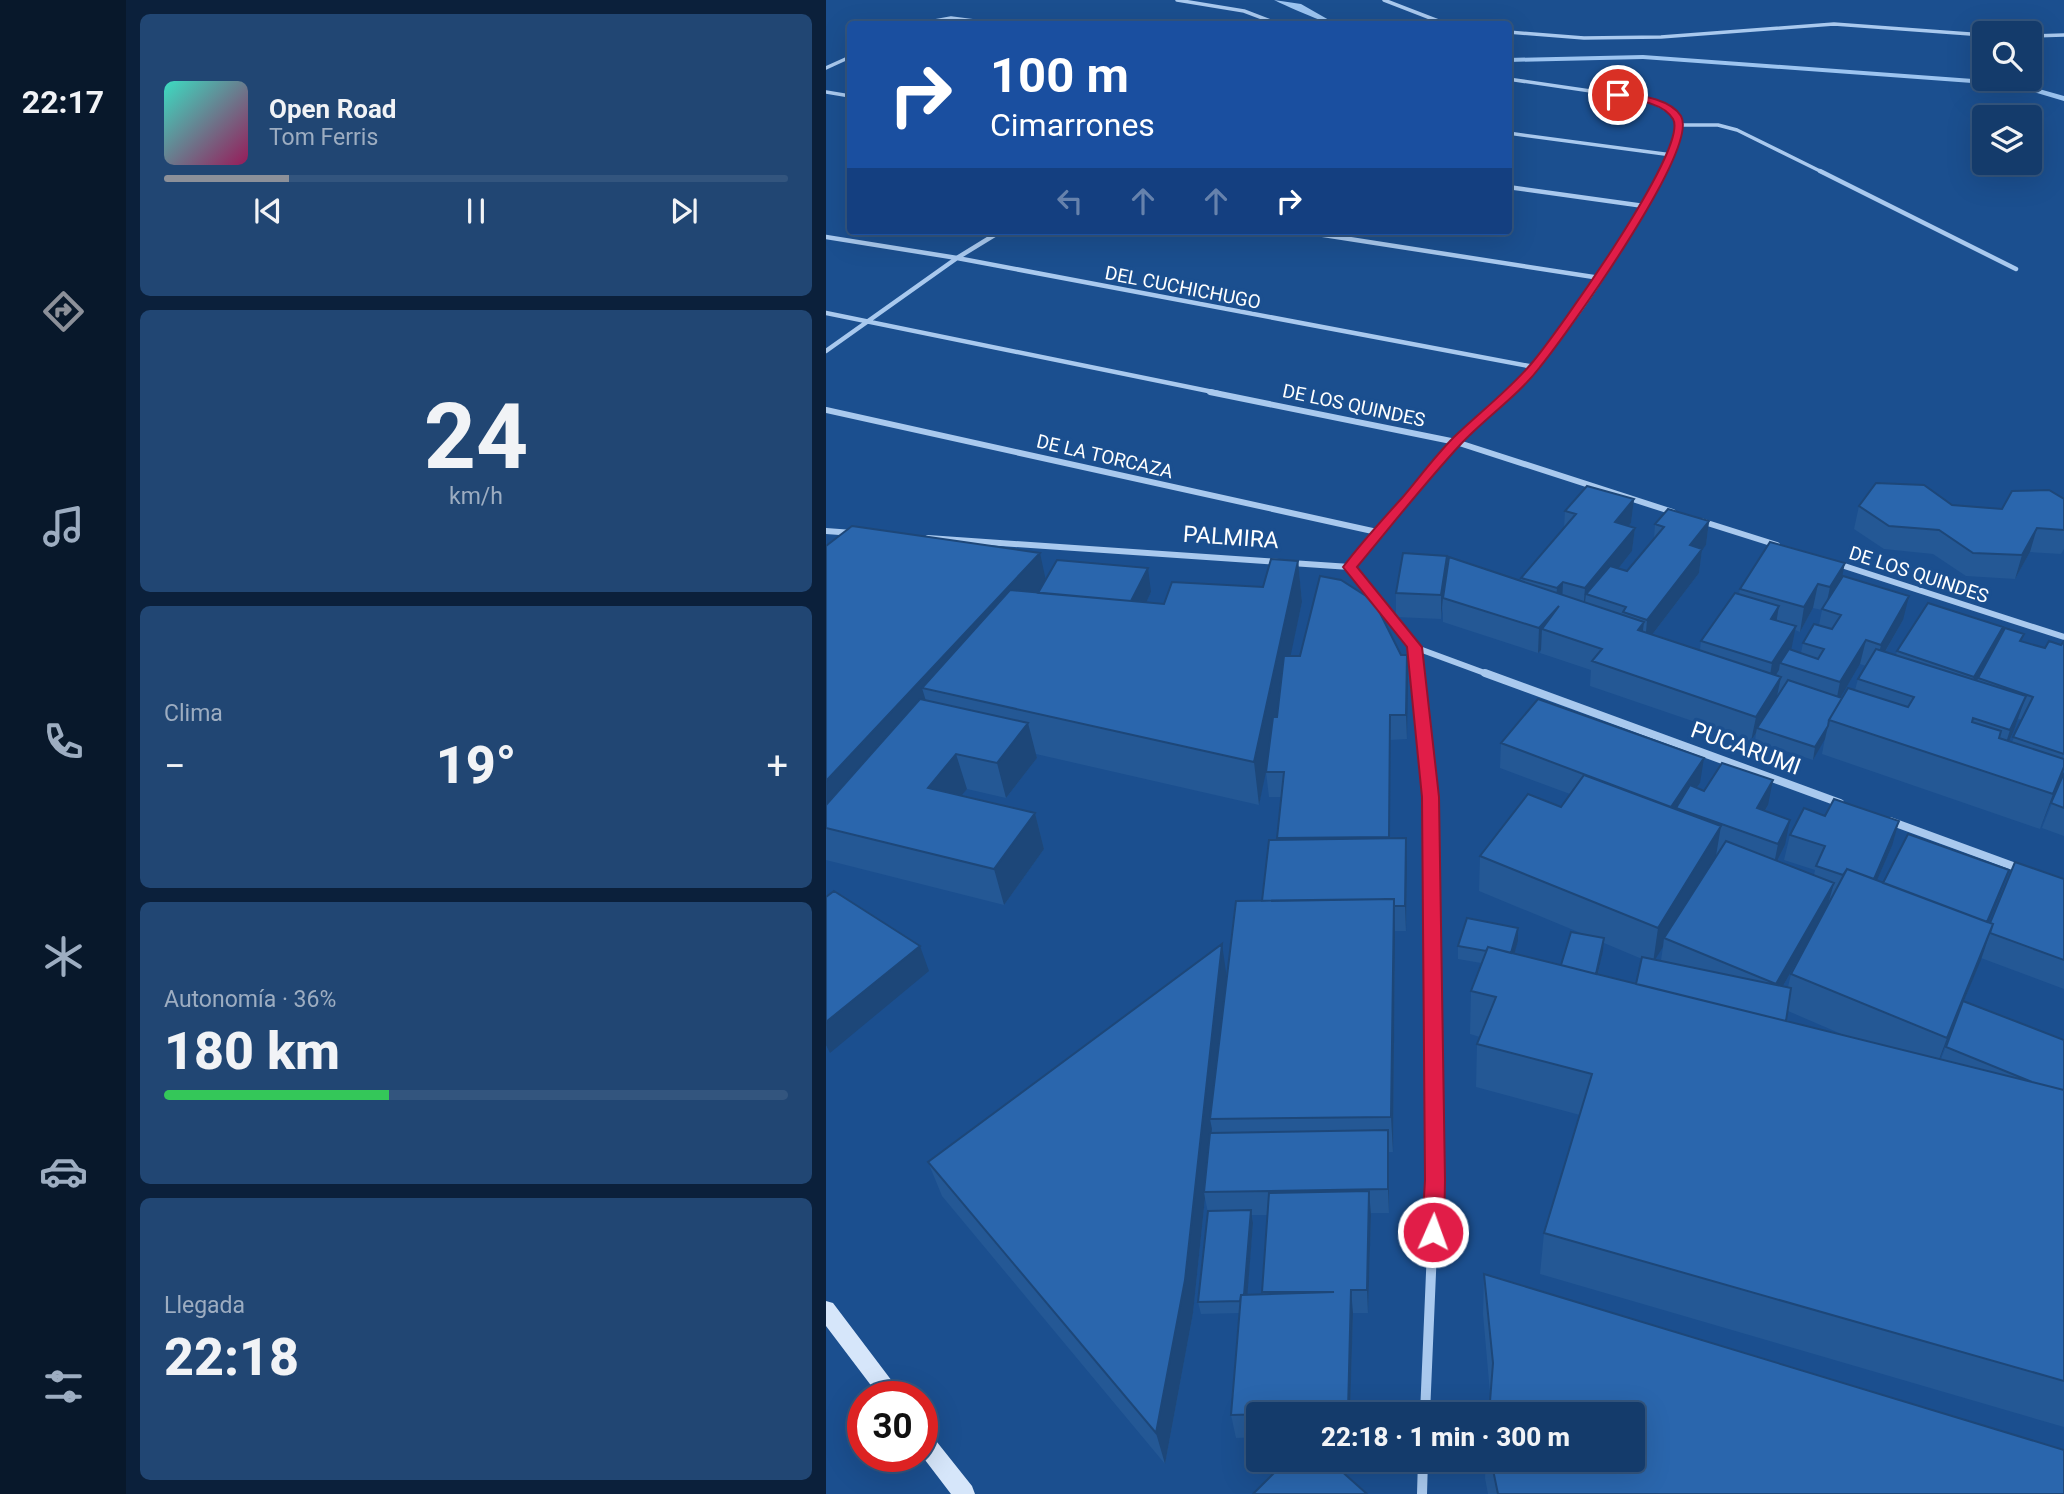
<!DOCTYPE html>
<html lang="es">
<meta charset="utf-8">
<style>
body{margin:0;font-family:Roboto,sans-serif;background:#214673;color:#f1f3f6;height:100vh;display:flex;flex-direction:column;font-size:26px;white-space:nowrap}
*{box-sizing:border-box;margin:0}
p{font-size:23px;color:#9dadc1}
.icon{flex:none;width:38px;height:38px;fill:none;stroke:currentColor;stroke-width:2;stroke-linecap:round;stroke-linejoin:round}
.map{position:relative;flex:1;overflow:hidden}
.panel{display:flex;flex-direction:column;gap:14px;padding:14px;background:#0b203b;width:700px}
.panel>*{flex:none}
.hud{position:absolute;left:21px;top:21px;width:665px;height:214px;border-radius:7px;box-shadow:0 7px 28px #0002,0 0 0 2px #33557e;background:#1a4fa0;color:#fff;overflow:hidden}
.tools{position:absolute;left:1146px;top:21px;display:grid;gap:14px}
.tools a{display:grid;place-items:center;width:70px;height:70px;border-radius:7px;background:#143b6b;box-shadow:0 7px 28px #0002,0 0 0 2px #33557e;font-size:35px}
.speed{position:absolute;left:21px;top:1381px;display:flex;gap:14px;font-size:35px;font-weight:700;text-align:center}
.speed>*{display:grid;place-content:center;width:91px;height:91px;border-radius:50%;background:#143b6b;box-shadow:0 7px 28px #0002,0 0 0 2px #33557e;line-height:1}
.speed .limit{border:10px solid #d22;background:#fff;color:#111}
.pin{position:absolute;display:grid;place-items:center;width:60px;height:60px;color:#fff;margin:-30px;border:4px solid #fff;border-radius:50%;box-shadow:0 2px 7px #0007}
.me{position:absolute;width:77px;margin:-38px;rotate:2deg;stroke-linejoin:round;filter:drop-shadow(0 0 5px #0008)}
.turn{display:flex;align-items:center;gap:24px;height:147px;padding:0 28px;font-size:32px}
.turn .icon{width:91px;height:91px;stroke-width:2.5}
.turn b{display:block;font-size:49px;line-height:60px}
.lanes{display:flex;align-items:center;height:66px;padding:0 28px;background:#0003;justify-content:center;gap:35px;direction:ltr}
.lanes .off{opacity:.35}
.big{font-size:52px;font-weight:800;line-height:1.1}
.panel .widget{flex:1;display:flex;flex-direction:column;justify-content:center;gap:10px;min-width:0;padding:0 24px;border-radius:10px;background:#214673}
.panel .dial{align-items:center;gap:0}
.dial b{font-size:91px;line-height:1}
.song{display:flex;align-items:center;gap:21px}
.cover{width:84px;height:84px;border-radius:10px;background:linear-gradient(135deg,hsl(170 70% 55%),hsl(330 70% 35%))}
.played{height:7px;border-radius:4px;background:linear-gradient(90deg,#8c9099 20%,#33557e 20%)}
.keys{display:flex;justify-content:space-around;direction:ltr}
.heat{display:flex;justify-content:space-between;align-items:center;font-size:38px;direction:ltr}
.charge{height:10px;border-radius:5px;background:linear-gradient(90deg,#34c759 36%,#33557e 0)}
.trip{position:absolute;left:420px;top:1402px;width:399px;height:70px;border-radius:7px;background:#143b6b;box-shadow:0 7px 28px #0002,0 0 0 2px #33557e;font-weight:800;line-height:70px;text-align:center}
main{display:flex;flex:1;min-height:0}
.dock{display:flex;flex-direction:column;width:126px;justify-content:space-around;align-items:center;background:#08182b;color:#9dadc1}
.dock .icon{width:49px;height:49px}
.dock .on{color:#8c9099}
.dock b{font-size:32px;color:#f1f3f6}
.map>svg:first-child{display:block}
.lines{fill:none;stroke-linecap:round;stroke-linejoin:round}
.stream{fill:#9cc4f0;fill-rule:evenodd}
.street-far4{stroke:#a9c9ee;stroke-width:3.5}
.street-far3{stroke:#a9c9ee;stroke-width:4.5}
.street-far2{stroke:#a9c9ee;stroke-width:6}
.street-far1{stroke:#a9c9ee;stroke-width:8}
.street{stroke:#a9c9ee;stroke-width:10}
.secondary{fill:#d6e6fa;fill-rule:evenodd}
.wall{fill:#245895;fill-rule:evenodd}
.shaded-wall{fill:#1d4779}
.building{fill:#2a66ad;stroke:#1d4779;stroke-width:2}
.route{fill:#e11d48;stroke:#92132f;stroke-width:2}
.labels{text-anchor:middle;stroke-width:7;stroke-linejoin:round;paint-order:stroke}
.far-street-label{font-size:19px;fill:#fff;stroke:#1b4f8f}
.street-label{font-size:23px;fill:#fff;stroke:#1b4f8f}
</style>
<main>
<nav class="dock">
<b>22:17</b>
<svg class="icon on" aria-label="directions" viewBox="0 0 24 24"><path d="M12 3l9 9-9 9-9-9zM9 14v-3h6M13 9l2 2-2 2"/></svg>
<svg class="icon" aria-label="music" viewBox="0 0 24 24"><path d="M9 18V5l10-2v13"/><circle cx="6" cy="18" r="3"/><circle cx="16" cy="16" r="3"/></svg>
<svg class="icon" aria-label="phone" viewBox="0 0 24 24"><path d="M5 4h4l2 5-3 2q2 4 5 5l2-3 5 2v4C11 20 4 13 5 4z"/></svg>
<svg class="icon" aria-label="climate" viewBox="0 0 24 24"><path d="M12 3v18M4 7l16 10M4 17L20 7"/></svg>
<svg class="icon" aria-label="car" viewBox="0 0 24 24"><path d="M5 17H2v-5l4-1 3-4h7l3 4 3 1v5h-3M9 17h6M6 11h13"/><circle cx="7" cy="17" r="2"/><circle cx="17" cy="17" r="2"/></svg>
<svg class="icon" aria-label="filters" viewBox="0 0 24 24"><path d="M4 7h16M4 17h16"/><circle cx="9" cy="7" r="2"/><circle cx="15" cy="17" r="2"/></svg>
</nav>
<section class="panel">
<div class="widget">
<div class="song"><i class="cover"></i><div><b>Open Road</b><p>Tom Ferris</p></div></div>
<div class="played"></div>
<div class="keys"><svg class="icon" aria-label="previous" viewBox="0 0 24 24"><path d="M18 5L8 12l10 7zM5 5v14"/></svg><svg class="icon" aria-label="pause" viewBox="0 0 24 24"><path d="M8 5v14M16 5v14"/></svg><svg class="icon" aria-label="next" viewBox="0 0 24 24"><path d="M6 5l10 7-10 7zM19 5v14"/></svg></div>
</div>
<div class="widget dial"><b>24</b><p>km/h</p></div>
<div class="widget"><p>Clima</p>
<div class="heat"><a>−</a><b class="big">19°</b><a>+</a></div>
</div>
<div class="widget"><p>Autonomía · 36%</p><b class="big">180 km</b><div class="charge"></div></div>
<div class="widget"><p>Llegada</p><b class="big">22:18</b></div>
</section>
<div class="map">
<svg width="1238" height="1494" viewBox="0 0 1238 1494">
<rect width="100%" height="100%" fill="#1b4f8f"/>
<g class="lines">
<path class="stream" d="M 448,0 L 475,4 L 510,24 C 502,25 458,5 448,0 Z
M 817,55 L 1188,82 L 1238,96 L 1238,101 L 1187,86 L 817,59 L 682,62 L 682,58 Z"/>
<path class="street-far4" d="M 351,0 L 418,11 L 452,24
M 558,0 L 620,24
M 92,24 L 125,18 L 172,24
M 682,32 L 758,38 L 835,37 L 1008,24 L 1158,35
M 1204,36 L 1238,35
M 0,68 L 24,57
M 682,79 L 819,99 C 867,117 854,134 837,173
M 0,92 L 24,96
M 853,125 L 892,125 L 911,130 L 998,173
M 682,133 L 846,155"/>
<path class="street-far3" d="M 994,171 L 1190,269
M 682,187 L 818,206
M 472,231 L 774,278
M 0,237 L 131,258 L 708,367
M 0,313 L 392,393
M 0,351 L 131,258 L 175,231
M 683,393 C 745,335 798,247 837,171"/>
<path class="street-far2" d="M 384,392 L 630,442 L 847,512
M 0,410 L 551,532
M 875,521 L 951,545
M 0,531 L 27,533
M 102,538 L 453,562
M 465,563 L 524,567 L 588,647 L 591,675
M 1009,563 L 1238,637
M 524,567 L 617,456 L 685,392
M 588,647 L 664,675"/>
<path class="street-far1" d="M 591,673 L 605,797 L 607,1035
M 659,673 L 1014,803
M 1064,821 L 1195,869"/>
<path class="street" d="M 599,1414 L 609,1179 L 607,1033
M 596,1494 L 597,1460"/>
<path class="secondary" d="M 0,1301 L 7,1303 L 72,1389 L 75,1396 L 53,1396 L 0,1326 Z
M 96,1429 L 103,1432 L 146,1486 L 149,1494 L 125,1494 L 96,1456 Z"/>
</g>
<path class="wall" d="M 808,499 L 805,523 L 803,526 L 809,528 L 806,551 L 792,569 L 801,571 L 828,539 L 829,524 L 883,521 L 880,545 L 876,550 L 873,573 L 826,635 L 874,650 L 875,641 L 913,594 L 914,589 L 1015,578 L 1077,620 L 1059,652 L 1070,655 L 1071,651 L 1177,627 L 1173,640 L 1195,641 L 1219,648 L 1235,645 L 1238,641 L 1238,836 L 1216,828 L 1235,781 L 1233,781 L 1214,829 L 996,754 L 999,738 L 987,760 L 929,741 L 930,733 L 925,741 L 764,686 L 765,670 L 714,653 L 715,650 L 712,653 L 617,622 L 617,608 L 615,619 L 570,617 L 570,593 L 621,571 L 695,581 L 695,578 L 738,528 L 739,511 ZM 987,608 L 996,610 L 993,625 L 977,643 L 975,653 L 965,650 L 969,630 L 974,632 ZM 1034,664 L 1040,666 L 1032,679 L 1029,690 L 1016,698 L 1014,698 ZM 1192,719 L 1196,720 L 1186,742 L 1183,742 Z
M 1238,499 L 1238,549 L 1235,554 L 1204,552 L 1189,579 L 1140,576 L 1107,554 L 1058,549 L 1028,529 L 1033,506 L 1126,505 L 1176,509 Z
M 0,546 L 220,580 L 325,592 L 320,603 L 338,604 L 437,587 L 472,561 L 476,602 L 464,656 L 581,655 L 581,739 L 564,740 L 564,838 L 580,838 L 581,863 L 580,931 L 569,931 L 567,1152 L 563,1152 L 563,1213 L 545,1213 L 542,1313 L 527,1313 L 524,1414 L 432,1414 L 432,1437 L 410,1438 L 405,1415 L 413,1313 L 375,1314 L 372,1302 L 382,1213 L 379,1198 L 367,1313 L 339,1464 L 116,1196 L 102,1162 L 401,977 L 436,901 L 451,839 L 455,797 L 443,797 L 440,772 L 441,763 L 433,805 L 210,754 L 211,758 L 180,798 L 141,789 L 135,796 L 209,813 L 218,849 L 178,905 L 0,860 ZM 426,1215 L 442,1215 L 437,1294 L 421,1295 L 427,1223 Z
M 675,743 L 874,783 L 871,788 L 942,805 L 939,811 L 959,845 L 951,861 L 988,875 L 989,870 L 958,860 L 964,835 L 1066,846 L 1051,880 L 1057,883 L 1174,895 L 1162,922 L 1164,923 L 1238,879 L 1238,989 L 1155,958 L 1138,1001 L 1238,1040 L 1238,1427 L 714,1274 L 718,1233 L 754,1115 L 650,1087 L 651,1044 L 654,1037 L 644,1034 L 645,991 L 655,963 L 632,959 L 632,946 L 692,941 L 688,954 L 735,965 L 757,934 L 653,891 L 654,856 L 735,807 L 744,794 L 674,768 ZM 982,942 L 965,974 L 962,987 L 957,986 ZM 778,943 L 816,959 L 810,984 L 772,974 ZM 837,947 L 835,960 L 829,959 ZM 962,1011 L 1020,1036 L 960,1021 ZM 1133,1013 L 1115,1059 L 1114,1059 Z
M 658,1274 L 1238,1494 L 662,1494 L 659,1478 L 660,1460 L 807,1460 L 664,1393 L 657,1314 Z"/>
<path class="shaded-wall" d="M 808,499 L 805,523 L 787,546 L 789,522 Z
M 883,521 L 880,545 L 876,550 L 873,573 L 819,644 L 821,620 L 864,545 Z
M 809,528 L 806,551 L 770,597 L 760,594 L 758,611 L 757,612 L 759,588 Z
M 1211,528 L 1204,552 L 1189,579 L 1196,555 Z
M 214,553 L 223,595 L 96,688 L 107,724 L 0,828 L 0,781 Z
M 621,556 L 621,579 L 617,598 L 615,619 L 615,595 Z
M 472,561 L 476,602 L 433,805 L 428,762 Z
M 1019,563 L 1014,586 L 999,611 L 1004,587 Z
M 322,568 L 325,592 L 306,634 L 301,609 Z
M 737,582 L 736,606 L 716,629 L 715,650 L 712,653 L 713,628 L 729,610 L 731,588 Z
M 992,584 L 987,608 L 974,632 L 978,607 Z
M 1083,596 L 1077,620 L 1049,669 L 1055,645 Z
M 953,606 L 949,630 L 945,619 Z
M 818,622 L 815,646 L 812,630 Z
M 970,626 L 965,651 L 954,663 L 953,670 L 942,688 L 946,663 Z
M 1177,627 L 1169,652 L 1152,678 L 1150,686 L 1141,701 L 1148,677 Z
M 1040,640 L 1034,664 L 1009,707 L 1014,682 Z
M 581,655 L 582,679 L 581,739 L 580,715 Z
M 955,677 L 950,701 L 931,728 L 930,733 L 925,741 L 930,717 Z
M 1200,696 L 1188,730 L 1173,765 L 1184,730 Z
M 564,715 L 564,862 L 563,837 Z
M 202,723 L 211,758 L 180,798 L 171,763 Z
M 1002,726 L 999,739 L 987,760 L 989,747 Z
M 130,754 L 141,789 L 113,823 L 102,788 Z
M 878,758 L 874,783 L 856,810 L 850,808 L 847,823 L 845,807 Z
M 1238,767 L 1228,795 L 1214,829 L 1227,794 Z
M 947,780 L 942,805 L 926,833 L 931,808 Z
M 209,813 L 218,849 L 178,905 L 168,869 Z
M 964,820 L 959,845 L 947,869 L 952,844 Z
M 1073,821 L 1066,846 L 1038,910 L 1045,885 Z
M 895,826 L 889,862 L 838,938 L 837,947 L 827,963 L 832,928 Z
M 580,838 L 581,863 L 580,931 L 579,906 Z
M 1183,870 L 1174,895 L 1150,953 L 1159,928 Z
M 1008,883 L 1001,908 L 944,1009 L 950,984 Z
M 568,899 L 569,935 L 567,1152 L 565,1117 Z
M 1167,924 L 1155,960 L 1108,1073 L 1121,1038 Z
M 692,928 L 692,941 L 684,969 L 684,956 Z
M 778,938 L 777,951 L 768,990 L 770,977 Z
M 396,944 L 401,979 L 384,1119 L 386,1129 L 379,1192 L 378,1192 L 379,1198 L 367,1313 L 339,1464 L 330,1433 Z
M 94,946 L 103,971 L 4,1053 L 0,1045 L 0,1022 Z
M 562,1130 L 563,1154 L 563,1213 L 562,1189 Z
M 543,1191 L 545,1215 L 542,1313 L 541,1290 Z
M 425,1210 L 427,1223 L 420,1313 L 418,1301 Z
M 525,1290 L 527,1313 L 524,1414 L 522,1414 Z"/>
<path class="building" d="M 1050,483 L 1098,485 L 1126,505 L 1176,509 L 1186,491 L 1223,490 L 1238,499 L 1238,530 L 1211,528 L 1196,555 L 1147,553 L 1113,530 L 1063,526 L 1033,506 Z
M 761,486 L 808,499 L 789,522 L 809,528 L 759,588 L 737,582 L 731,588 L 695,578 L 750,514 L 739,511 Z
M 842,509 L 883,521 L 864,545 L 876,549 L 821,620 L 797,612 L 800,607 L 760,594 L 784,566 L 801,571 L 838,527 L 829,524 Z
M 26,526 L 214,553 L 0,781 L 0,546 Z
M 944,542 L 1019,563 L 1004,587 L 992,584 L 978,607 L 914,589 Z
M 577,553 L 621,556 L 615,595 L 570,593 Z
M 623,557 L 818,622 L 812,630 L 955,677 L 930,717 L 766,661 L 776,649 L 716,629 L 733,606 L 713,628 L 617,598 Z
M 445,559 L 472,561 L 428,762 L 96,688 L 184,590 L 338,604 L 346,582 L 437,587 Z
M 231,560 L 322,568 L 305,601 L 212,593 Z
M 494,576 L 515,580 L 540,596 L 552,609 L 575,655 L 581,655 L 580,715 L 564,715 L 563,837 L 451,838 L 458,772 L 440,772 L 447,717 L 451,717 L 458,656 L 474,656 Z
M 1017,576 L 1083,596 L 1055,645 L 1040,640 L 1014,682 L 954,663 L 963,649 L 992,659 L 998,649 L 977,643 L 988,624 L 1006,629 L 1015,615 L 996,609 Z
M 909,593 L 953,606 L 945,619 L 970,626 L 946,663 L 875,641 Z
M 1102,603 L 1177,627 L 1148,677 L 1071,651 Z
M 1179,628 L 1198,634 L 1194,641 L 1219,648 L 1223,641 L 1235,645 L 1238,641 L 1238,754 L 1187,737 L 1207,697 L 1152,678 Z
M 1050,649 L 1200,696 L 1184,730 L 1147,718 L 1146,722 L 1175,731 L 1173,738 L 1238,759 L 1238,767 L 1227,794 L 1003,720 L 1022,688 L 1082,707 L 1088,697 L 1032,679 Z
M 962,680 L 1016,698 L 1003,720 L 1002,726 L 989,747 L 931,728 Z
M 94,699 L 202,723 L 171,763 L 130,754 L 102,788 L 209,813 L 168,869 L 0,828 L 0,805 Z
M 712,699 L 878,758 L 845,807 L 675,743 Z
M 896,763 L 947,780 L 931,808 L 964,820 L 952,844 L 850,808 L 864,785 L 878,791 Z
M 1238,773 L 1238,808 L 1225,803 Z
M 758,775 L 895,826 L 832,928 L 654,856 L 702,794 L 735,807 Z
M 1008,799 L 1073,821 L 1048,879 L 1021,869 L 1017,875 L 990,866 L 999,846 L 964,835 L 978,808 L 999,816 Z
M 1082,834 L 1183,870 L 1161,922 L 1057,883 Z
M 580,838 L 579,906 L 568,906 L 568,899 L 436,901 L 443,840 Z
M 900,841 L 1008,883 L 950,984 L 838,938 Z
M 1189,862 L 1238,879 L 1238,960 L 1164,933 L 1167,924 L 1164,923 Z
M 1021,869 L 1167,924 L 1121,1038 L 965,974 Z
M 8,891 L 94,946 L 0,1022 L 0,897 Z
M 568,899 L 565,1117 L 384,1119 L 410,901 Z
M 641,918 L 692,928 L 685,953 L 662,947 L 660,951 L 632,946 Z
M 745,932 L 778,938 L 770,974 L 735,965 Z
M 396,944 L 359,1280 L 330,1433 L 102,1162 Z
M 662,947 L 1238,1090 L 1238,1381 L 718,1233 L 766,1074 L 651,1044 L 670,997 L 645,991 Z
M 816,957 L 965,988 L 960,1021 L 810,984 Z
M 1137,1001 L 1238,1040 L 1238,1090 L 1206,1082 L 1120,1047 Z
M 562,1130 L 562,1189 L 378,1192 L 384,1133 Z
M 543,1191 L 541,1290 L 525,1290 L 522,1412 L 405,1415 L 415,1295 L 508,1292 L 436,1292 L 443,1193 Z
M 425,1210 L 418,1295 L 415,1295 L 414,1301 L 372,1302 L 382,1211 Z
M 658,1274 L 1238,1450 L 1238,1494 L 672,1494 L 665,1460 L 807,1460 L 807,1414 L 663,1414 L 667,1363 Z
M 461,1460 L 503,1460 L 541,1494 L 427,1494 Z"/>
<path class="route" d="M 792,92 C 811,95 844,98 855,116 C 874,149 740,335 714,367 C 692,396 659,418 634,445 C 598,484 565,526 531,567 L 596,647 L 613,797 L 619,1180 L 618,1232 L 615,1239 L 607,1241 L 599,1239 L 596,1232 L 599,1180 L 596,797 L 581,647 L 517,567 C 535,543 556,520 576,498 C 593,478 609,456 628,437 C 653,413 682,391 705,364 C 729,336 864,147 847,119 C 836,101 807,100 789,97 Z"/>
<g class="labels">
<g class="far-street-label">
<text transform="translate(357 287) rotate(11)" y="7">DEL CUCHICHUGO</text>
<text transform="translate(528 405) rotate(12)" y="7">DE LOS QUINDES</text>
<text transform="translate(279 456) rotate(13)" y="7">DE LA TORCAZA</text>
<text transform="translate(1093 574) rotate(18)" y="7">DE LOS QUINDES</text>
</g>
<g class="street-label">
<text transform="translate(405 537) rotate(4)" y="8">PALMIRA</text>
<text transform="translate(920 748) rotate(20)" y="8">PUCARUMI</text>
</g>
</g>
</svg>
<div class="tools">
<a><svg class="icon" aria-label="search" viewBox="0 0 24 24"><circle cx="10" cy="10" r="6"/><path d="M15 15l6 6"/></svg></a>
<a><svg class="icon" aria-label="layers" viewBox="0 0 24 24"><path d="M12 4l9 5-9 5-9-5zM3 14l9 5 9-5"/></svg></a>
</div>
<div class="speed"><div class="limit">30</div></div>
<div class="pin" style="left:792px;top:95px;background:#d93025"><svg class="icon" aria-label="arrive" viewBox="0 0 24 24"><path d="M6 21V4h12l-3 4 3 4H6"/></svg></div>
<svg class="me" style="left:607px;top:1232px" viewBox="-20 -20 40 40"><circle r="17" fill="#e11d48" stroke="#fff" stroke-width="3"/><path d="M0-11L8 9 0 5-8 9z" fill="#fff"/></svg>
<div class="trip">22:18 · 1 min · 300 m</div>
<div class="hud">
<div class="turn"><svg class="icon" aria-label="right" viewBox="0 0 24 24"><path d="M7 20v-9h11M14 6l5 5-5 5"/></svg><div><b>100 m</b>Cimarrones</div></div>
<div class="lanes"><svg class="icon off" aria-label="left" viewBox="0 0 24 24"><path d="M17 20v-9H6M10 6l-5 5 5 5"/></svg><svg class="icon off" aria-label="ahead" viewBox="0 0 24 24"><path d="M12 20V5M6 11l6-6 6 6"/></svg><svg class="icon off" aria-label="ahead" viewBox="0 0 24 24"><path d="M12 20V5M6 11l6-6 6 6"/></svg><svg class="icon" aria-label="right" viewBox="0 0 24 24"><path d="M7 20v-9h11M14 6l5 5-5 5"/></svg></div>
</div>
</div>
</main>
